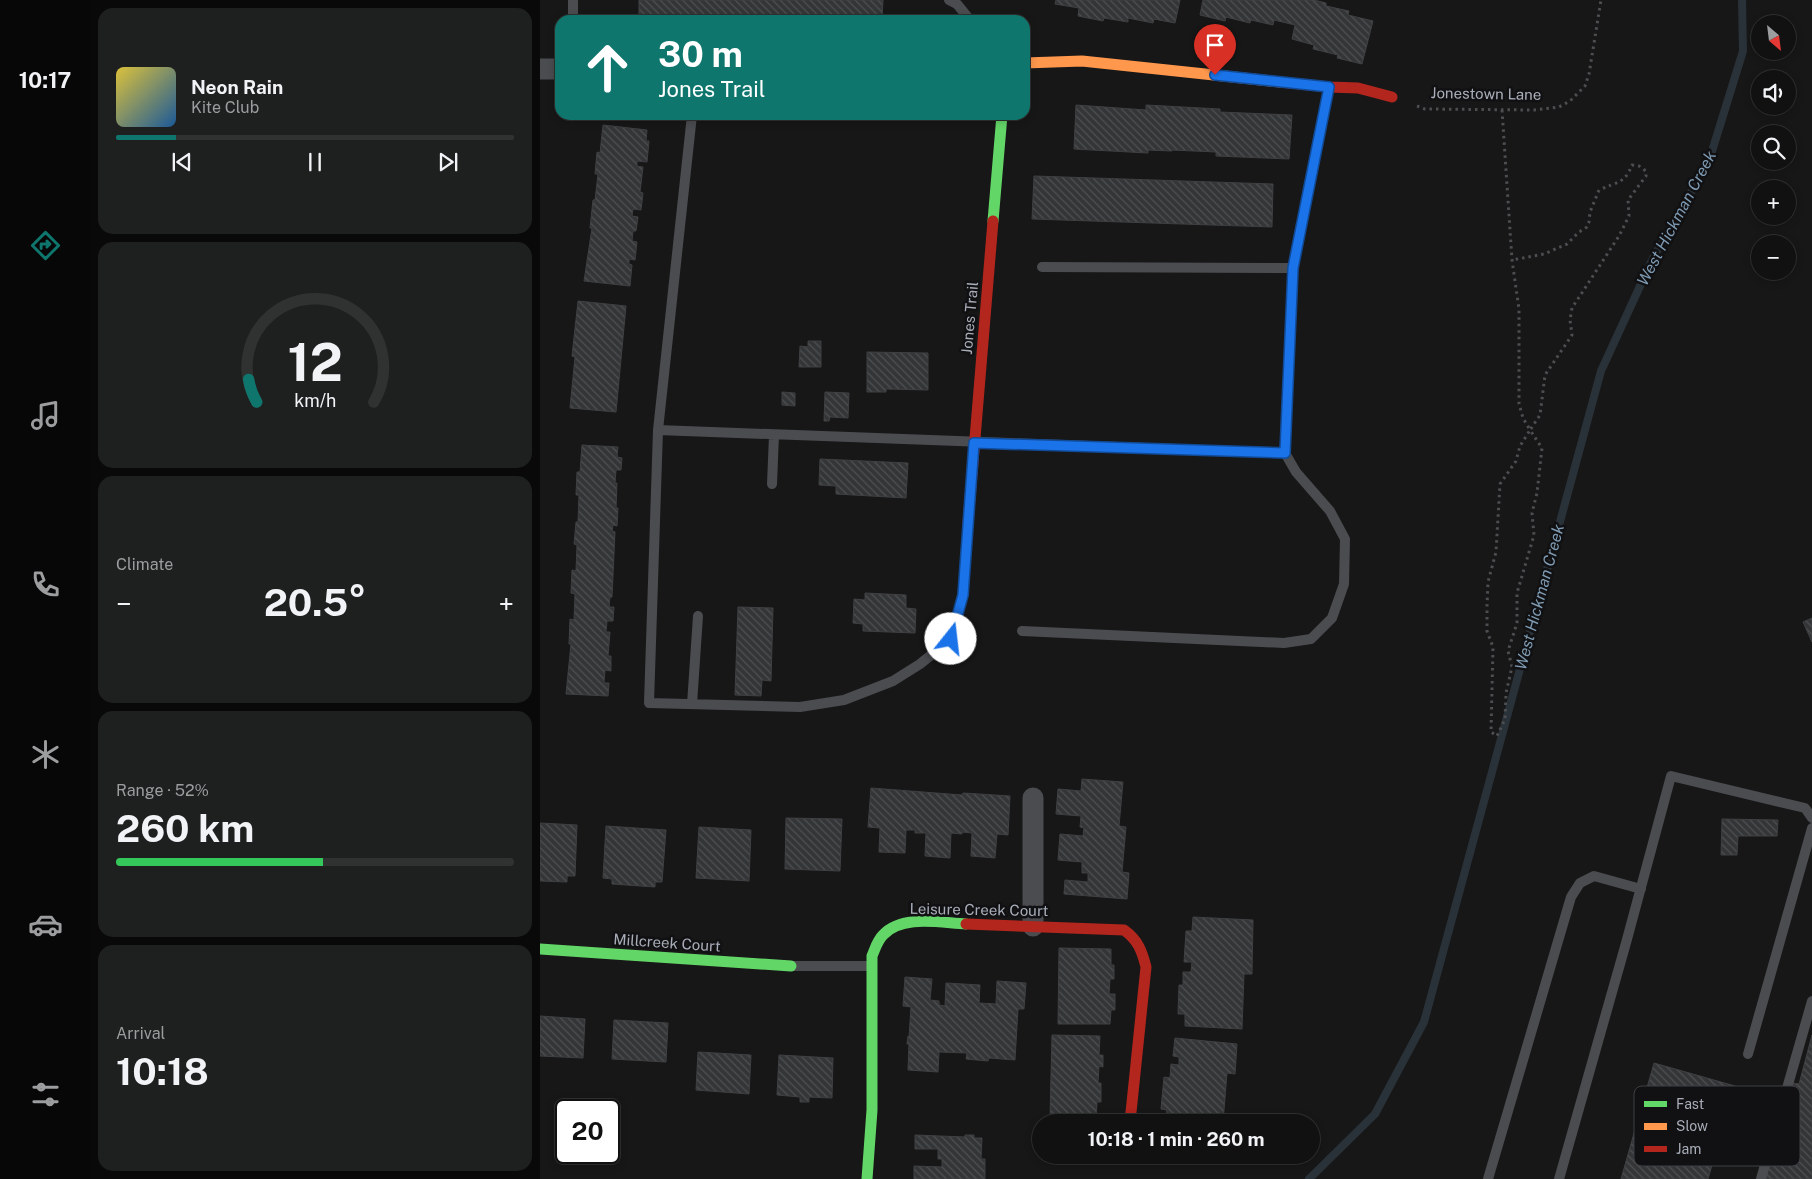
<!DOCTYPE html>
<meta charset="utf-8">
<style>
body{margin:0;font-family:"Public Sans",sans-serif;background:#1e1f1f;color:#f1f3f6;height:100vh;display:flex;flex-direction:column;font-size:19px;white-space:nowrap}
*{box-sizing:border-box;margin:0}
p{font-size:16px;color:#9c9d9f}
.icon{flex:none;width:28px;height:28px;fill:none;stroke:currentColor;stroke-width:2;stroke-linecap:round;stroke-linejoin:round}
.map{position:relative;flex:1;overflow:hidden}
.side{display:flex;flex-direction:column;gap:8px;padding:8px;background:#090909;width:450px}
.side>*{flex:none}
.hud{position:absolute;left:15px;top:15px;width:475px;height:105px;border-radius:15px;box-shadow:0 2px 8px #0003,0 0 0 1px #303131;background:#0f766e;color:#fff;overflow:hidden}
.needle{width:32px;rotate:152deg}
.buttons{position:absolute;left:1211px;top:15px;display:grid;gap:10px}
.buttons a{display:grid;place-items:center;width:45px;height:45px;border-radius:50%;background:#111;box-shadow:0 2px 8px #0003,0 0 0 1px #303131;font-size:25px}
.speed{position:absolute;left:15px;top:1099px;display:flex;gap:10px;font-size:25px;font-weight:700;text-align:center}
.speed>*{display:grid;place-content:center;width:65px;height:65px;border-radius:50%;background:#111;box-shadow:0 2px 8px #0003,0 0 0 1px #303131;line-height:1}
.speed .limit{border:2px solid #111;border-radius:8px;background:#fff;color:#111}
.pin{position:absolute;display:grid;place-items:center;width:42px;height:42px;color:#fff;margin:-51px -21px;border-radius:50% 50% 50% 0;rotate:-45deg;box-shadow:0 0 5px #0007}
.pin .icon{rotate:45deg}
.me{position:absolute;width:55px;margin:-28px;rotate:16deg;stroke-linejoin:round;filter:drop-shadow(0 0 4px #0008)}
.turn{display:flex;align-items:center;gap:18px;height:105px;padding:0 20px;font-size:22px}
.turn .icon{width:65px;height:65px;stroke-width:2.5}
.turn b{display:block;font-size:35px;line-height:42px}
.big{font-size:38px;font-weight:700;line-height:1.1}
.side .card{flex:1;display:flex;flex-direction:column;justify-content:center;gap:8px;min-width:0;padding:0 18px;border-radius:15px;background:#1e1f1f}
.side .dial{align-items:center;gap:0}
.dial svg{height:130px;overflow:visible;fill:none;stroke:#303131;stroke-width:7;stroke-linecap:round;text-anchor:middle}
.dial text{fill:#f1f3f6;stroke:none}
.song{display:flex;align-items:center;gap:15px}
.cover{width:60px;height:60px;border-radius:8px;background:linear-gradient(135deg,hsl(50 70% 55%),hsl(210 70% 35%))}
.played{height:5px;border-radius:2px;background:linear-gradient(90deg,#0f766e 15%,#303131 15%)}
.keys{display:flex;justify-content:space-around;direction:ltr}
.heat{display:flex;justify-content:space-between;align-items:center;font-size:28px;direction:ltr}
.charge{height:8px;border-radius:4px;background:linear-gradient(90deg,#34c759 52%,#303131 0)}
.trip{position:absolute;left:492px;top:1114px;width:288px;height:50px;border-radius:25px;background:#111;box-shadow:0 2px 8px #0003,0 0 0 1px #303131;font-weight:700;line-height:50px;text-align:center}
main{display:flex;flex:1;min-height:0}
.dock{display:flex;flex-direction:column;width:90px;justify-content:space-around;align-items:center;background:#070707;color:#9c9d9f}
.dock .icon{width:35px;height:35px}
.dock .selected{color:#0f766e}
.dock b{font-size:22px;color:#f1f3f6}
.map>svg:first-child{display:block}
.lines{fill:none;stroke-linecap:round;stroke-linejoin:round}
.stream{stroke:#2a3239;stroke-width:8}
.building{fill:url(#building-back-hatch);stroke:#3f4043}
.path{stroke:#4d4e52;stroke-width:3;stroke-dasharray:2.5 4;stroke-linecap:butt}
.lane{stroke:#4b4c50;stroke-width:10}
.street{stroke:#4b4c50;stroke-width:21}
.fast{stroke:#63d668;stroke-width:11}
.slow{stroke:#ff974d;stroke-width:11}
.jam{stroke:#b3261e;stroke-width:11}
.route-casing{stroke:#114b97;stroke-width:12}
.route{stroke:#1a73e8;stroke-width:9}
.labels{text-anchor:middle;stroke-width:5;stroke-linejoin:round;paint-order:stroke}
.street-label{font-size:15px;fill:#a8adb8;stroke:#111113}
.water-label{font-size:16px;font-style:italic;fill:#7f9bb3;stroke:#111113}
.key{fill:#111113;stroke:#3e4045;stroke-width:1}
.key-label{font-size:14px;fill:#a8adb8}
</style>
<main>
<nav class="dock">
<b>10:17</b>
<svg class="icon selected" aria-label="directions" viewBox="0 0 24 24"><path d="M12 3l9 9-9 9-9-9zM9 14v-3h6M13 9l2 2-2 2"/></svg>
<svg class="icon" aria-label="music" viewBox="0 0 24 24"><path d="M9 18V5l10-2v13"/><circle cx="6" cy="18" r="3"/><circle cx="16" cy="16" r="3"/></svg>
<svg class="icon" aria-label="phone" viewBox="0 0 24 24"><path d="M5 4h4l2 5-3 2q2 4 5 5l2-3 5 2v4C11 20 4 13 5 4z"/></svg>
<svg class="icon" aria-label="climate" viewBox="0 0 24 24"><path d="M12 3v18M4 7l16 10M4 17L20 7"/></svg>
<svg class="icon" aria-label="car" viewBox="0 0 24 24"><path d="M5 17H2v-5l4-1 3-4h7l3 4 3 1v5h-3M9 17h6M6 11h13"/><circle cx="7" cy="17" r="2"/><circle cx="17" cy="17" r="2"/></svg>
<svg class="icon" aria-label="filters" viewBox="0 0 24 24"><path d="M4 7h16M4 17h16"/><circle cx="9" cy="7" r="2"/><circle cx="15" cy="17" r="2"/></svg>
</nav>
<section class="side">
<div class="card">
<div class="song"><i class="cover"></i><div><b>Neon Rain</b><p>Kite Club</p></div></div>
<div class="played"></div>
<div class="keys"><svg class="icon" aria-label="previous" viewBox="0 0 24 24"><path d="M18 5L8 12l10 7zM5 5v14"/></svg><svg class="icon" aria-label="pause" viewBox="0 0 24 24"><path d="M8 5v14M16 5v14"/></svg><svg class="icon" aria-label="next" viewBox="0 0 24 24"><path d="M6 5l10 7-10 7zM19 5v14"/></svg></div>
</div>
<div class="card dial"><svg viewBox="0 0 100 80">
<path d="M14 69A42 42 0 1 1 86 69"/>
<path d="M14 69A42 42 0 0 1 9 55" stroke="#0f766e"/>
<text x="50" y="56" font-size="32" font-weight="700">12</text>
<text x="50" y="72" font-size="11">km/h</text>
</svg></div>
<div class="card"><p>Climate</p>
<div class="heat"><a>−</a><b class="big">20.5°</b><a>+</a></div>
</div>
<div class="card"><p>Range · 52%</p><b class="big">260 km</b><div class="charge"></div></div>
<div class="card"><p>Arrival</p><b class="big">10:18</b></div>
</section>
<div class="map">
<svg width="1272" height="1179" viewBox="0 0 1272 1179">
<defs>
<pattern id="building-back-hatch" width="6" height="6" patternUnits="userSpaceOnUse" patternTransform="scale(1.25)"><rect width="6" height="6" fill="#343537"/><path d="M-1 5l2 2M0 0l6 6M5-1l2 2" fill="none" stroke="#4f5052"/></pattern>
</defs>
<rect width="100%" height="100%" fill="#171717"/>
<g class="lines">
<path class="stream" d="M 769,1179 L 835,1114 L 884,1022 L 1061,371 L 1112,260 L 1169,161 L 1203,51 L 1202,0"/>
</g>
<path class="building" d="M 99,0 L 343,0 L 342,20 L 99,20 Z
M 516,0 L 640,0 L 635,23 L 614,19 L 613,23 L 588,18 L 588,22 L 564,18 L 563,21 L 538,16 L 539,8 L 515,4 Z
M 663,0 L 774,0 L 786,3 L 786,6 L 809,11 L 808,15 L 833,21 L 822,64 L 797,58 L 798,55 L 773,49 L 774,45 L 752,39 L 755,25 L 734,20 L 733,25 L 711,20 L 710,23 L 686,17 L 685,21 L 660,15 Z
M 536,105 L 606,110 L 606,105 L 680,109 L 680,112 L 752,115 L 749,159 L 676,156 L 676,152 L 632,150 L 632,151 L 608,150 L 608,153 L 534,149 Z
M 63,125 L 107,130 L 106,141 L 109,141 L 107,162 L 97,161 L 97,166 L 103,167 L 100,192 L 103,193 L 101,210 L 93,209 L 92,216 L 98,217 L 96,231 L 93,231 L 92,241 L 97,242 L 95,260 L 89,259 L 89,264 L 92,265 L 90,286 L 44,281 L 52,228 L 50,228 L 53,200 L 55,200 L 58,174 L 55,174 L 57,152 L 60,153 Z
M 494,176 L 733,184 L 732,227 L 492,219 Z
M 38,301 L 86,306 L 76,412 L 30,408 L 35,357 L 32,356 Z
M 268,341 L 281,341 L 281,367 L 259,367 L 260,346 L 268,347 Z
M 327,352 L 388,353 L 388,390 L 346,389 L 346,392 L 327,392 Z
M 242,392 L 255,393 L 255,406 L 242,405 Z
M 285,392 L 309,393 L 308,418 L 290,417 L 289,421 L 284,421 Z
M 42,445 L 78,447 L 77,457 L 82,458 L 81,470 L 76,470 L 75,483 L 77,483 L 76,508 L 78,508 L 77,526 L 73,525 L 72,531 L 75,532 L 72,597 L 70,597 L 69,607 L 74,607 L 73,621 L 67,621 L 66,632 L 70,632 L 68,656 L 71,656 L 71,671 L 65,670 L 64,683 L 69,683 L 68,696 L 26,694 L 31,644 L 29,644 L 30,619 L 34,620 L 35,594 L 31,593 L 32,570 L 36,571 L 37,545 L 34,544 L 36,522 L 38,522 L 39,495 L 36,495 L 37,472 L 40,472 Z
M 280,459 L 368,463 L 366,498 L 296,494 L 296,486 L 279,485 Z
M 325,593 L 366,595 L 366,608 L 376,609 L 375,633 L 323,631 L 323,624 L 313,623 L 314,599 L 325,600 Z
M 198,607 L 233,608 L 231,681 L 222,680 L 221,696 L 195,695 Z
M 1272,618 L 1272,642 L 1263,622 Z
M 542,779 L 583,782 L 579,826 L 586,827 L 582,872 L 589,873 L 587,899 L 524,894 L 525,880 L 548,882 L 548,873 L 542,873 L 542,862 L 518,860 L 520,834 L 543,836 L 544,828 L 540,827 L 541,816 L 516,814 L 518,789 L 541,791 Z
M 331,788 L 422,795 L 423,793 L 470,796 L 468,835 L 457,834 L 455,858 L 431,856 L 432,833 L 422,832 L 422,834 L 411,833 L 410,858 L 385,856 L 386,833 L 375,833 L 375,830 L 366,830 L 365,853 L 339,852 L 340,828 L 328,827 Z
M 246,818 L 302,819 L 300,871 L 245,869 Z
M 1182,819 L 1238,820 L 1237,836 L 1198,836 L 1197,855 L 1181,855 Z
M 0,823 L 37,825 L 35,876 L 27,876 L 27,882 L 0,881 Z
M 66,826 L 126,830 L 122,882 L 115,882 L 115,887 L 72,884 L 72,879 L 63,878 Z
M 159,827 L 211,830 L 209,881 L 156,878 Z
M 653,917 L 713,920 L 712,974 L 704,974 L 702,1029 L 645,1026 L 645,1014 L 638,1014 L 639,985 L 643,985 L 643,972 L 651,972 L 652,962 L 644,962 L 646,931 L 652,931 Z
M 519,948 L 571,949 L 571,965 L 574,965 L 574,979 L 570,979 L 569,994 L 575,994 L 575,1010 L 571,1010 L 570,1024 L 518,1024 Z
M 365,977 L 392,979 L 390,1000 L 399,1001 L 399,1005 L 405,1006 L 406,983 L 440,985 L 439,1003 L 456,1004 L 457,981 L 486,983 L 484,1009 L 478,1009 L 475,1060 L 449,1058 L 448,1061 L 426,1059 L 427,1053 L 399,1052 L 398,1072 L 368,1070 L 369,1044 L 367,1044 L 368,1036 L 369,1037 L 371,1007 L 363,1006 Z
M 0,1016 L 45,1019 L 43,1058 L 0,1056 Z
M 74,1020 L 128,1023 L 126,1062 L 72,1059 Z
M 512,1035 L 560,1036 L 559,1055 L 563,1055 L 563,1067 L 559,1066 L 558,1083 L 561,1083 L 561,1102 L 557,1102 L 556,1119 L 510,1118 Z
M 1272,1035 L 1272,1179 L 1224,1179 L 1252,1083 L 1259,1084 Z
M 635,1038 L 697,1044 L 695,1074 L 687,1073 L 683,1122 L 625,1122 L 627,1110 L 621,1109 L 624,1077 L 630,1078 L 631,1064 L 639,1065 L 639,1057 L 633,1056 Z
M 158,1052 L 211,1055 L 209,1094 L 156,1090 Z
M 239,1055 L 293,1058 L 292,1098 L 269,1097 L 269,1102 L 260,1102 L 260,1097 L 237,1095 Z
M 1114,1063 L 1195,1086 L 1168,1179 L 1081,1179 Z
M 375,1135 L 425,1137 L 425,1135 L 434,1135 L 434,1138 L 442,1138 L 441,1159 L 445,1159 L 445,1179 L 374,1179 L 374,1166 L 402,1167 L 402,1159 L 398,1159 L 398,1149 L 375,1149 Z"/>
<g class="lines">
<path class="path" d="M 877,106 L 885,109 L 994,110 L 1019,107 L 1030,101 L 1045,86 L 1049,74 L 1061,0
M 962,110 L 972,260 L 979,309 L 979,404 L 983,418 L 990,430 L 980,446 L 976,461 L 960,484 L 956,552 L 948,582 L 947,606 L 947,631 L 953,647 L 951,732 L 957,736 L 965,719 L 966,693 L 972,667 L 968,651 L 977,623 L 977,593 L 994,535 L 992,513 L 997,493 L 1002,448 L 990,430 L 1000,415 L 1005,375 L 1032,335 L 1030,320 L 1032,308 L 1079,236 L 1089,216 L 1088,200 L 1106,176 L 1106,171 L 1099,166 L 1092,165 C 1085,184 1076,182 1059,190 L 1050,212 L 1049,222 L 1047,227 L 1039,232 L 1027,244 L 1004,254 L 972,260"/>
<path class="lane" d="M 409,0 L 417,4 L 430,20
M 33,20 L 33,0
M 152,115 L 118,430 L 109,703 L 260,707 L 304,700 L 353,681 L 380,664 L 411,639 L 423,595 L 428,524
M 502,267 L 753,268
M 118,430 L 745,453
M 232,484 L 234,435
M 482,631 L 744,643 L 771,639 L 792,618 L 804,584 L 805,539 L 790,511 L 756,472 L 745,453 L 753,268 L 789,88
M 152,704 L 158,616
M 252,966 L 330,966
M 1208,1054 L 1272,828
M 948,1179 L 1031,897 L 1040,883 L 1054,876 L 1101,889
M 1019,1179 L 1086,943 L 1131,776 L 1265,808 L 1272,818
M 1221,1179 L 1272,1001"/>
<path class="street" d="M 0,69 L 20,69
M 493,926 L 493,798"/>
<path class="fast" d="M 453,221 L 462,115
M 0,949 L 251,966
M 327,1179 L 332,1110 L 332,956 C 335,949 337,941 343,935 C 362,914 401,923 426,924"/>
<path class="slow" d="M 485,63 L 542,61 L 740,82"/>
<path class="jam" d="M 740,82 L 789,87 L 818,88 L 852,97
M 428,523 L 453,221
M 426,924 L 584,930 C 598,940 602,951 606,967 L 590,1122"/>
</g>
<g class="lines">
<g class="route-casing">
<path id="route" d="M 411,639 L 423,595 L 434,443 L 745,453 L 753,268 L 789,87 L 675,75"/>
</g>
<use href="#route" class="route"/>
</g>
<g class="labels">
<g class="street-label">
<text transform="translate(946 94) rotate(1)" y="5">Jonestown Lane</text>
<text transform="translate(430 318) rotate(-85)" y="5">Jones Trail</text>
<text transform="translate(439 910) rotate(1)" y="5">Leisure Creek Court</text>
<text transform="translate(127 943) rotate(4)" y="5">Millcreek Court</text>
</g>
<g class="water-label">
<text transform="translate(1136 218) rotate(-62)" y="6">West Hickman Creek</text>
<text transform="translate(999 597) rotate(-75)" y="6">West Hickman Creek</text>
</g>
</g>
<rect x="1094" y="1086" width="166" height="80" rx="8" class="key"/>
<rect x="1104" y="1101" width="23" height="6" fill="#63d668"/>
<rect x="1104" y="1123" width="23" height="7" fill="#ff974d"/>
<rect x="1104" y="1146" width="23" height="6" fill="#b3261e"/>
<g class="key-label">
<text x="1136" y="1109">Fast</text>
<text x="1136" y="1131">Slow</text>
<text x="1136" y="1154">Jam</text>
</g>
</svg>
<div class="buttons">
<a><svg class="needle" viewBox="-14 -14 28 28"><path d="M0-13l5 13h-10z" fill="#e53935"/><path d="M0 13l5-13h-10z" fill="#9c9d9f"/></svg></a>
<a><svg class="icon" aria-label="sound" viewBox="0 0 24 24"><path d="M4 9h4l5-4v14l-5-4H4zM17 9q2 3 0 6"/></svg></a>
<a><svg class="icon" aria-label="search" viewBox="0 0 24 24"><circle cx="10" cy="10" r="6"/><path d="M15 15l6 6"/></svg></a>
<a>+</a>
<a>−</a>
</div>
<div class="speed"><div class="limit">20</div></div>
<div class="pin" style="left:675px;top:75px;background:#d93025"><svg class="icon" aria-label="arrive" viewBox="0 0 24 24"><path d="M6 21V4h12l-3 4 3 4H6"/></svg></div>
<svg class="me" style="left:411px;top:639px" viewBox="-20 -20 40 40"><circle r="19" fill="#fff"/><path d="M0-13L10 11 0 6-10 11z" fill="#1a73e8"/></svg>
<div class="trip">10:18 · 1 min · 260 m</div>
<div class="hud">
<div class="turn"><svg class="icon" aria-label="ahead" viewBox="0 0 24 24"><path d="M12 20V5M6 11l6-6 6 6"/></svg><div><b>30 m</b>Jones Trail</div></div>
</div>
</div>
</main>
